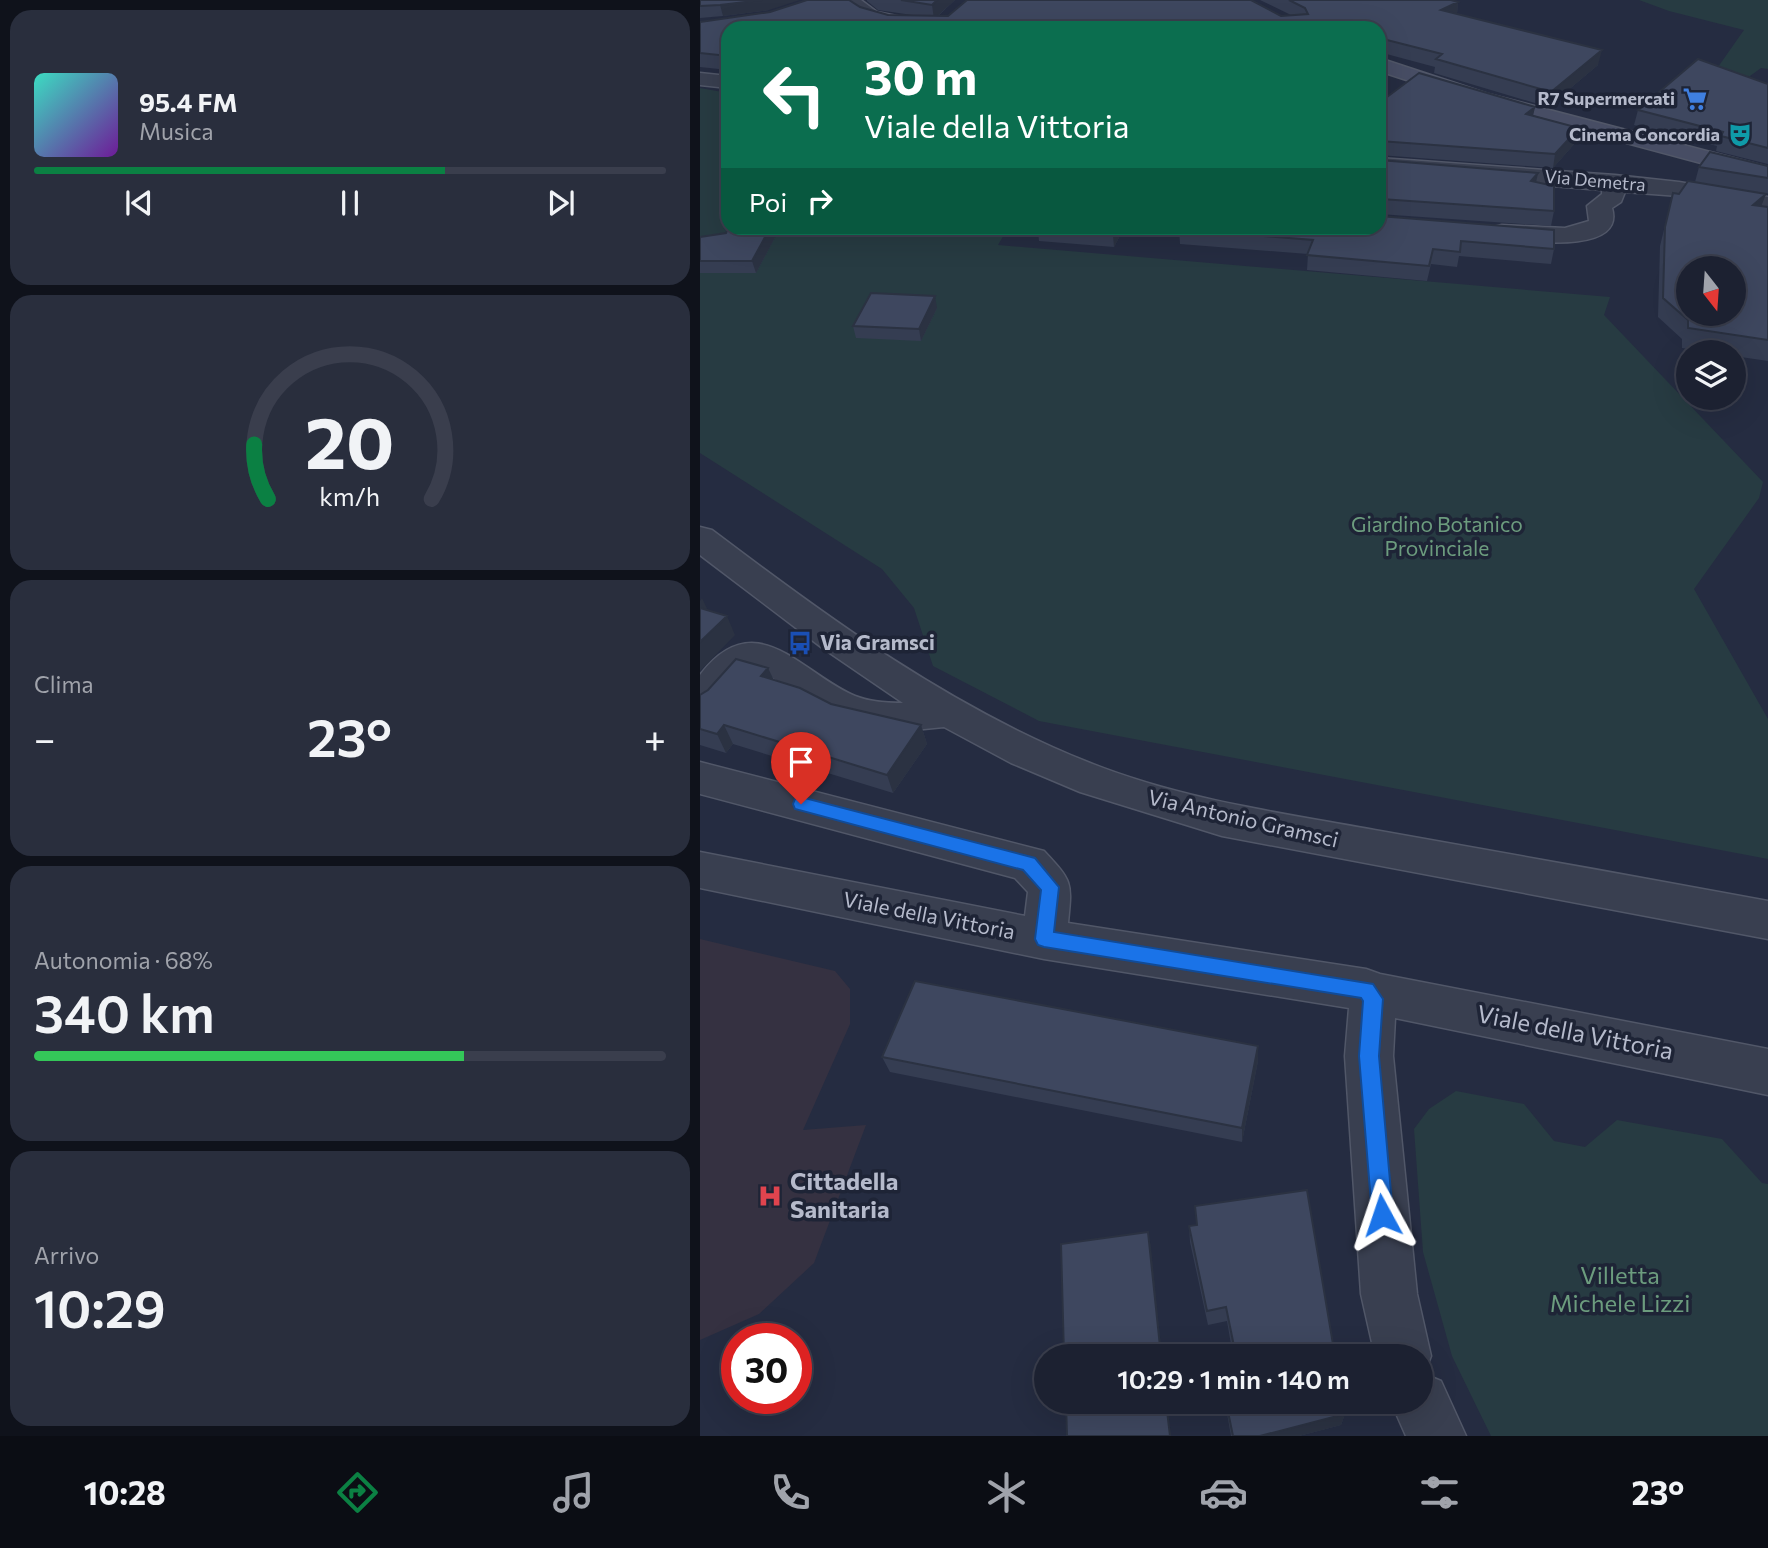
<!DOCTYPE html>
<html lang="it">
<meta charset="utf-8">
<style>
body{margin:0;font-family:Commissioner,sans-serif;background:#292e3d;color:#f1f3f6;height:100vh;display:flex;flex-direction:column;font-size:26px;white-space:nowrap}
*{box-sizing:border-box;margin:0}
p{font-size:23px;color:#a0a3ab}
.icon{flex:none;width:38px;height:38px;fill:none;stroke:currentColor;stroke-width:2;stroke-linecap:round;stroke-linejoin:round}
.map{position:relative;flex:1;overflow:hidden}
.side{display:flex;flex-direction:column;gap:10px;padding:10px;background:#0f121b;width:700px}
.side>*{flex:none}
.guide{position:absolute;left:21px;top:21px;width:665px;height:214px;border-radius:21px;box-shadow:0 7px 28px #0002,0 0 0 2px #3a3e4d;background:#0b6e4f;color:#fff;overflow:hidden}
.needle{width:46px;rotate:163deg}
.controls{position:absolute;left:976px;top:256px;display:grid;gap:14px}
.controls a{display:grid;place-items:center;width:70px;height:70px;border-radius:50%;background:#1c2131;box-shadow:0 7px 28px #0002,0 0 0 2px #3a3e4d;font-size:35px}
.speed{position:absolute;left:21px;top:1323px;display:flex;gap:14px;font-size:35px;font-weight:700;text-align:center}
.speed>*{display:grid;place-content:center;width:91px;height:91px;border-radius:50%;background:#1c2131;box-shadow:0 7px 28px #0002,0 0 0 2px #3a3e4d;line-height:1}
.speed .limit{border:10px solid #d22;background:#fff;color:#111}
.pin{position:absolute;display:grid;place-items:center;width:60px;height:60px;color:#fff;margin:-72px -30px;border-radius:50% 50% 50% 0;rotate:-45deg;box-shadow:0 0 7px #0007}
.pin .icon{rotate:45deg}
.me{position:absolute;width:77px;margin:-38px;rotate:355deg;stroke-linejoin:round;filter:drop-shadow(0 0 5px #0008)}
.turn{display:flex;align-items:center;gap:24px;height:147px;padding:0 28px;font-size:32px}
.turn .icon{width:91px;height:91px;stroke-width:2.5}
.turn b{display:block;font-size:49px;line-height:60px}
.then{display:flex;align-items:center;height:66px;padding:0 28px;background:#0003;gap:14px;font-size:26px}
.big{font-size:52px;font-weight:600;line-height:1.1}
.side .widget{flex:1;display:flex;flex-direction:column;justify-content:center;gap:10px;min-width:0;padding:0 24px;border-radius:21px;background:#292e3d}
.side .dial{align-items:center;gap:0}
.dial svg{height:182px;overflow:visible;fill:none;stroke:#3a3e4d;stroke-width:7;stroke-linecap:round;text-anchor:middle}
.dial text{fill:#f1f3f6;stroke:none}
.song{display:flex;align-items:center;gap:21px}
.cover{width:84px;height:84px;border-radius:10px;background:linear-gradient(135deg,hsl(170 70% 55%),hsl(280 70% 35%))}
.played{height:7px;border-radius:4px;background:linear-gradient(90deg,#0b8043 65%,#3a3e4d 65%)}
.keys{display:flex;justify-content:space-around;direction:ltr}
.heat{display:flex;justify-content:space-between;align-items:center;font-size:38px;direction:ltr}
.charge{height:10px;border-radius:5px;background:linear-gradient(90deg,#34c759 68%,#3a3e4d 0)}
.trip{position:absolute;left:334px;top:1344px;width:399px;height:70px;border-radius:35px;background:#1c2131;box-shadow:0 7px 28px #0002,0 0 0 2px #3a3e4d;font-weight:600;line-height:70px;text-align:center}
.tab-bar{display:flex;height:112px;justify-content:space-around;align-items:center;background:#0b0d14;color:#a0a3ab}
.tab-bar .icon{width:49px;height:49px}
.tab-bar .current{color:#0b8043}
.tab-bar b{font-size:32px;color:#f1f3f6}
main{display:flex;flex:1;min-height:0}
.map>svg:first-child{display:block}
.medical{fill:#353141}
.green{fill:#273b42}
.lines{fill:none;stroke-linecap:round;stroke-linejoin:round}
.minor-casing{stroke:#515768;stroke-width:3}
.secondary-casing{stroke:#515768;stroke-width:3}
.minor{fill:#393f50;fill-rule:evenodd}
.secondary{fill:#474d64;fill-rule:evenodd}
.wall{fill:#353d52}
.shaded-wall{fill:#2b3242}
.building{fill:#3e475f;stroke:#2b3242;stroke-width:2;fill-rule:evenodd}
.route{fill:#1a73e8;stroke:#114b97;stroke-width:2}
.labels{text-anchor:middle;stroke-width:7;stroke-linejoin:round;paint-order:stroke}
.far-poi-label{font-size:18px;font-weight:bold;fill:#b5bacb;stroke:#1e2436;text-anchor:end}
.far-street-label{font-size:18px;fill:#b5bacb;stroke:#1e2436}
.park-label{font-size:21px;fill:#6c9c7e;stroke:#1e2436}
.poi-label{font-size:21px;font-weight:bold;fill:#b5bacb;stroke:#1e2436;text-anchor:start}
.street-label{font-size:21px;fill:#b5bacb;stroke:#1e2436}
.near-street-label{font-size:24px;fill:#b5bacb;stroke:#1e2436}
.near-poi-label{font-size:24px;font-weight:bold;fill:#b5bacb;stroke:#1e2436;text-anchor:start}
.near-park-label{font-size:24px;fill:#6c9c7e;stroke:#1e2436}
</style>
<main>
<section class="side">
<div class="widget">
<div class="song"><i class="cover"></i><div><b>95.4 FM</b><p>Musica</p></div></div>
<div class="played"></div>
<div class="keys"><svg class="icon" aria-label="previous" viewBox="0 0 24 24"><path d="M18 5L8 12l10 7zM5 5v14"/></svg><svg class="icon" aria-label="pause" viewBox="0 0 24 24"><path d="M8 5v14M16 5v14"/></svg><svg class="icon" aria-label="next" viewBox="0 0 24 24"><path d="M6 5l10 7-10 7zM19 5v14"/></svg></div>
</div>
<div class="widget dial"><svg viewBox="0 0 100 80">
<path d="M14 69A42 42 0 1 1 86 69"/>
<path d="M14 69A42 42 0 0 1 8 45" stroke="#0b8043"/>
<text x="50" y="56" font-size="32" font-weight="700">20</text>
<text x="50" y="72" font-size="11">km/h</text>
</svg></div>
<div class="widget"><p>Clima</p>
<div class="heat"><a>−</a><b class="big">23°</b><a>+</a></div>
</div>
<div class="widget"><p>Autonomia · 68%</p><b class="big">340 km</b><div class="charge"></div></div>
<div class="widget"><p>Arrivo</p><b class="big">10:29</b></div>
</section>
<div class="map">
<svg width="1068" height="1436" viewBox="0 0 1068 1436">
<rect width="100%" height="100%" fill="#252c41"/>
<path class="medical" d="M 0,939 L 135,971 L 150,989 L 150,1024 L 103,1130 L 166,1125 L 114,1263 L 59,1314 L 0,1340 Z"/>
<path class="green" d="M 939,0 L 1068,0 L 1068,69 L 1061,68 L 1039,84 L 1011,77 L 1044,30 L 969,11 Z
M 0,88 L 28,93 L 28,228 L 308,228 L 298,245 L 910,297 L 904,315 L 1063,482 L 1059,498 L 994,589 L 1068,719 L 1068,859 L 339,721 L 233,666 L 214,608 L 182,569 L 0,453 Z
M 756,1091 L 824,1104 L 854,1141 L 885,1147 L 917,1120 L 1022,1139 L 1062,1183 L 1068,1184 L 1068,1436 L 791,1436 L 752,1356 L 723,1252 L 714,1129 L 729,1109 Z"/>
<g class="lines">
<g class="minor-casing">
<path id="minor" d="M 141,0 L 161,0 L 177,12 L 216,20 L 218,24 L 215,28 C 188,28 159,22 141,0 Z
M 0,73 L 28,76 L 28,88 L 0,85 Z
M 679,158 L 915,175 L 979,182 L 1068,197 L 1068,211 L 979,196 L 925,192 L 921,202 L 912,208 C 926,255 826,241 802,239 L 793,237 L 790,232 L 793,227 L 802,225 L 865,228 L 889,221 L 887,206 L 902,194 L 902,190 L 679,172 Z
M 0,527 L 12,530 C 131,620 251,708 390,763 C 483,800 582,813 680,831 C 809,854 939,877 1068,901 L 1068,939 L 522,836 L 380,792 L 311,763 L 244,727 L 194,732 L 166,728 L 139,720 L 113,708 L 72,677 L 56,670 C 29,676 27,709 0,717 L 0,675 C 56,602 102,674 155,696 C 170,702 187,703 203,703 L 121,647 L 0,555 Z
M 0,762 L 344,851 C 373,882 372,882 368,923 L 666,969 L 680,974 L 1068,1049 L 1068,1095 L 695,1018 L 693,1056 L 717,1294 L 731,1356 L 724,1374 L 741,1381 L 766,1436 L 706,1436 L 691,1402 L 721,1402 L 721,1356 L 675,1356 L 661,1294 L 645,1056 L 649,1008 L 344,959 L 0,888 L 0,852 L 325,916 L 328,892 L 315,878 L 0,794 Z"/>
</g>
<g class="secondary-casing">
<path id="secondary" d="M 679,58 L 788,94 L 1068,167 L 1068,181 L 774,102 L 679,71 Z"/>
</g>
<use href="#minor" class="minor"/>
<use href="#secondary" class="secondary"/>
</g>
<path class="wall" d="M 0,0 L 69,10 L 23,16 L 0,18 Z
M 167,0 L 255,0 L 238,16 L 581,16 L 591,15 L 560,0 L 751,0 L 758,2 L 757,14 L 898,65 L 848,107 L 734,73 L 735,67 L 679,52 L 679,28 L 28,28 L 28,70 L 0,67 L 0,22 L 160,7 L 188,15 L 212,15 L 178,10 L 167,1 Z
M 1068,84 L 1068,164 L 1016,151 L 1017,146 L 934,125 L 938,110 Z
M 679,103 L 835,107 L 833,115 L 879,128 L 876,142 L 853,168 L 679,155 L 680,160 L 838,173 L 836,182 L 854,211 L 851,226 L 679,214 Z
M 1068,166 L 1068,194 L 995,182 L 999,167 Z
M 973,193 L 1068,207 L 1068,361 L 1034,356 L 1034,352 L 1009,352 L 982,348 L 982,339 L 958,317 L 960,246 Z
M 28,228 L 80,228 L 56,273 L 0,273 L 0,237 L 26,233 Z
M 424,228 L 414,247 L 339,241 L 338,230 Z
M 679,228 L 854,249 L 851,264 L 759,256 L 757,267 L 731,264 L 727,281 L 607,270 L 608,254 L 480,244 L 479,229 Z
M 237,308 L 221,341 L 156,338 L 153,326 Z
M 68,668 L 74,680 L 131,704 L 221,725 L 227,744 L 193,793 L 33,744 L 26,753 L 0,745 L 0,695 Z
M 558,1046 L 558,1061 L 542,1142 L 190,1072 L 182,1057 Z
M 495,1206 L 635,1356 L 533,1356 L 527,1321 L 508,1325 L 490,1242 L 489,1226 L 497,1225 Z
M 525,1402 L 643,1402 L 645,1414 L 641,1425 L 599,1436 L 531,1436 Z"/>
<path class="shaded-wall" d="M 62,0 L 100,0 L 69,10 L 23,16 L 20,5 Z
M 237,0 L 255,0 L 234,19 L 232,5 Z
M 758,2 L 757,16 L 741,10 Z
M 902,50 L 898,65 L 848,107 L 851,92 Z
M 835,107 L 832,120 L 826,114 Z
M 879,128 L 876,142 L 853,168 L 855,154 Z
M 838,173 L 835,187 L 831,181 Z
M 1066,194 L 1059,212 L 1053,205 Z
M 70,228 L 80,228 L 56,273 L 52,261 Z
M 418,228 L 424,228 L 414,247 L 413,236 Z
M 235,296 L 237,308 L 221,341 L 219,329 Z
M 2,598 L 11,617 L 0,619 L 0,601 Z
M 27,616 L 35,635 L 0,671 L 0,642 Z
M 68,668 L 77,687 L 61,676 Z
M 24,725 L 33,744 L 26,753 L 17,734 Z
M 221,725 L 227,744 L 193,793 L 187,775 Z
M 558,1046 L 558,1061 L 542,1142 L 542,1128 Z
M 448,1232 L 451,1247 L 462,1356 L 461,1356 Z
M 466,1402 L 467,1402 L 471,1436 L 470,1436 Z
M 645,1414 L 641,1425 L 599,1436 L 560,1436 Z"/>
<path class="building" d="M 0,0 L 62,0 L 20,5 L 0,6 Z
M 107,0 L 149,0 L 160,7 L 188,15 L 248,16 L 267,0 L 551,0 L 581,16 L 608,14 L 605,8 L 589,0 L 751,0 L 758,2 L 741,10 L 902,50 L 851,92 L 736,59 L 742,54 L 679,38 L 679,28 L 28,28 L 28,56 L 0,53 L 0,22 L 70,12 Z
M 201,0 L 237,0 L 232,5 Z
M 998,59 L 1068,84 L 1068,148 L 1021,136 L 1023,132 L 938,110 Z
M 719,73 L 835,107 L 826,114 L 879,128 L 855,154 L 680,141 L 679,143 L 679,103 Z
M 1010,152 L 1068,166 L 1068,178 L 999,167 Z
M 679,153 L 680,160 L 838,173 L 831,181 L 854,186 L 854,211 L 681,199 L 679,200 Z
M 988,181 L 1066,194 L 1053,205 L 1068,207 L 1068,340 L 988,328 L 988,320 L 963,298 L 965,227 L 973,193 L 979,194 ZM 989,268 L 1034,268 L 1034,313 L 989,313 Z
M 679,216 L 854,230 L 854,249 L 761,241 L 760,252 L 733,249 L 729,266 L 607,255 L 613,240 L 479,229 L 480,228 L 679,228 Z
M 28,228 L 70,228 L 52,261 L 0,261 L 0,237 L 26,233 Z
M 339,228 L 418,228 L 413,236 L 338,230 Z
M 171,293 L 235,296 L 219,329 L 153,326 Z
M 0,608 L 27,616 L 0,642 Z
M 36,659 L 68,668 L 61,676 L 100,688 L 131,704 L 221,725 L 187,775 L 24,725 L 17,734 L 0,729 L 0,695 L 8,690 Z
M 215,981 L 558,1046 L 542,1128 L 182,1057 Z
M 607,1190 L 635,1356 L 536,1356 L 526,1307 L 507,1311 L 489,1226 L 497,1225 L 495,1206 Z
M 448,1232 L 461,1356 L 364,1356 L 361,1244 Z
M 366,1402 L 466,1402 L 470,1436 L 367,1436 Z
M 526,1402 L 643,1402 L 645,1414 L 560,1436 L 533,1436 Z"/>
<path class="route" d="M 101,797 L 335,858 L 359,887 L 354,932 L 673,984 L 683,999 L 679,1056 L 693,1215 L 690,1223 L 682,1226 L 675,1223 L 672,1215 L 659,1056 L 663,1001 L 661,998 L 344,947 L 338,945 L 335,939 L 341,890 L 323,870 L 95,809 L 93,804 L 95,799 Z"/>
<defs>
<g id="supermarket-bare" transform="scale(1.89)"><path d="M-6-5.5h2.5l.6 2H6L4.5 2H-2.5L-4.4-4H-6ZM-1.5 3.2a1.3 1.3 0 1 0 .1 0ZM3 3.2a1.3 1.3 0 1 0 .1 0Z" fill="#3f7fe0" stroke="#1e2436" stroke-width="2.5" paint-order="stroke"/></g>
<g id="theatre-bare" transform="scale(1.89)"><path d="M-5-5.5Q0-4 5-5.5V0Q5 5 0 6Q-5 5-5 0ZM-3.3-2.5H-1v1.5H-3.3ZM1-2.5H3.3v1.5H1ZM-2.8 1Q0 5.5 2.8 1Z" fill="#0f9aa8" stroke="#1e2436" stroke-width="2.5" paint-order="stroke"/></g>
<g id="bus-bare" transform="scale(1.89)"><path d="M-5-6H5V4H4V6H2V4H-2V6H-4V4H-5ZM-3.5-4V0h7V-4ZM-3.5 1.2v1.5H-2V1.2ZM2 1.2v1.5H3.5V1.2Z" fill="#1a4fb4" stroke="#1e2436" stroke-width="2.5" paint-order="stroke"/></g>
<g id="hospital-bare" transform="scale(1.89)"><path d="M-5-5h3v3.5h4V-5h3V5h-3V1.5h-4V5h-3Z" fill="#e0444e" stroke="#1e2436" stroke-width="2.5" paint-order="stroke"/></g>
</defs>
<g fill-rule="evenodd">
<use href="#supermarket-bare" x="995" y="99"/>
<use href="#theatre-bare" x="1040" y="135"/>
<use href="#bus-bare" x="100" y="643"/>
<use href="#hospital-bare" x="70" y="1196"/>
</g>
<g class="labels">
<g class="far-poi-label">
<text x="975" y="105">R7 Supermercati</text>
<text x="1020" y="141">Cinema Concordia</text>
</g>
<g class="far-street-label">
<text transform="translate(895 181) rotate(5)" y="6">Via Demetra</text>
</g>
<g class="park-label">
<text x="737" y="532">Giardino Botanico<tspan x="737" dy="24">Provinciale</tspan></text>
</g>
<g class="poi-label">
<text x="120" y="650">Via Gramsci</text>
</g>
<g class="street-label">
<text transform="translate(543 819) rotate(13)" y="7">Via Antonio Gramsci</text>
<text transform="translate(229 916) rotate(11)" y="7">Viale della Vittoria</text>
</g>
<g class="near-street-label">
<text transform="translate(875 1033) rotate(11)" y="8">Viale della Vittoria</text>
</g>
<g class="near-poi-label">
<text x="90" y="1190">Cittadella<tspan x="90" dy="28">Sanitaria</tspan></text>
</g>
<g class="near-park-label">
<text x="920" y="1284">Villetta<tspan x="920" dy="28">Michele Lizzi</tspan></text>
</g>
</g>
</svg>
<div class="controls">
<a><svg class="needle" viewBox="-14 -14 28 28"><path d="M0-13l5 13h-10z" fill="#e53935"/><path d="M0 13l5-13h-10z" fill="#a0a3ab"/></svg></a>
<a><svg class="icon" aria-label="layers" viewBox="0 0 24 24"><path d="M12 4l9 5-9 5-9-5zM3 14l9 5 9-5"/></svg></a>
</div>
<div class="speed"><div class="limit">30</div></div>
<div class="pin" style="left:101px;top:804px;background:#d93025"><svg class="icon" aria-label="arrive" viewBox="0 0 24 24"><path d="M6 21V4h12l-3 4 3 4H6"/></svg></div>
<svg class="me" style="left:682px;top:1215px" viewBox="-20 -20 40 40"><path d="M0-17L14 15 0 8-14 15z" fill="#1a73e8" stroke="#fff" stroke-width="4"/></svg>
<div class="trip">10:29 · 1 min · 140 m</div>
<div class="guide">
<div class="turn"><svg class="icon" aria-label="left" viewBox="0 0 24 24"><path d="M17 20v-9H6M10 6l-5 5 5 5"/></svg><div><b>30 m</b>Viale della Vittoria</div></div>
<div class="then">Poi<svg class="icon" aria-label="right" viewBox="0 0 24 24"><path d="M7 20v-9h11M14 6l5 5-5 5"/></svg></div>
</div>
</div>
</main>
<nav class="tab-bar">
<b>10:28</b>
<svg class="icon current" aria-label="directions" viewBox="0 0 24 24"><path d="M12 3l9 9-9 9-9-9zM9 14v-3h6M13 9l2 2-2 2"/></svg>
<svg class="icon" aria-label="music" viewBox="0 0 24 24"><path d="M9 18V5l10-2v13"/><circle cx="6" cy="18" r="3"/><circle cx="16" cy="16" r="3"/></svg>
<svg class="icon" aria-label="phone" viewBox="0 0 24 24"><path d="M5 4h4l2 5-3 2q2 4 5 5l2-3 5 2v4C11 20 4 13 5 4z"/></svg>
<svg class="icon" aria-label="climate" viewBox="0 0 24 24"><path d="M12 3v18M4 7l16 10M4 17L20 7"/></svg>
<svg class="icon" aria-label="car" viewBox="0 0 24 24"><path d="M5 17H2v-5l4-1 3-4h7l3 4 3 1v5h-3M9 17h6M6 11h13"/><circle cx="7" cy="17" r="2"/><circle cx="17" cy="17" r="2"/></svg>
<svg class="icon" aria-label="filters" viewBox="0 0 24 24"><path d="M4 7h16M4 17h16"/><circle cx="9" cy="7" r="2"/><circle cx="15" cy="17" r="2"/></svg>
<b>23°</b>
</nav>
